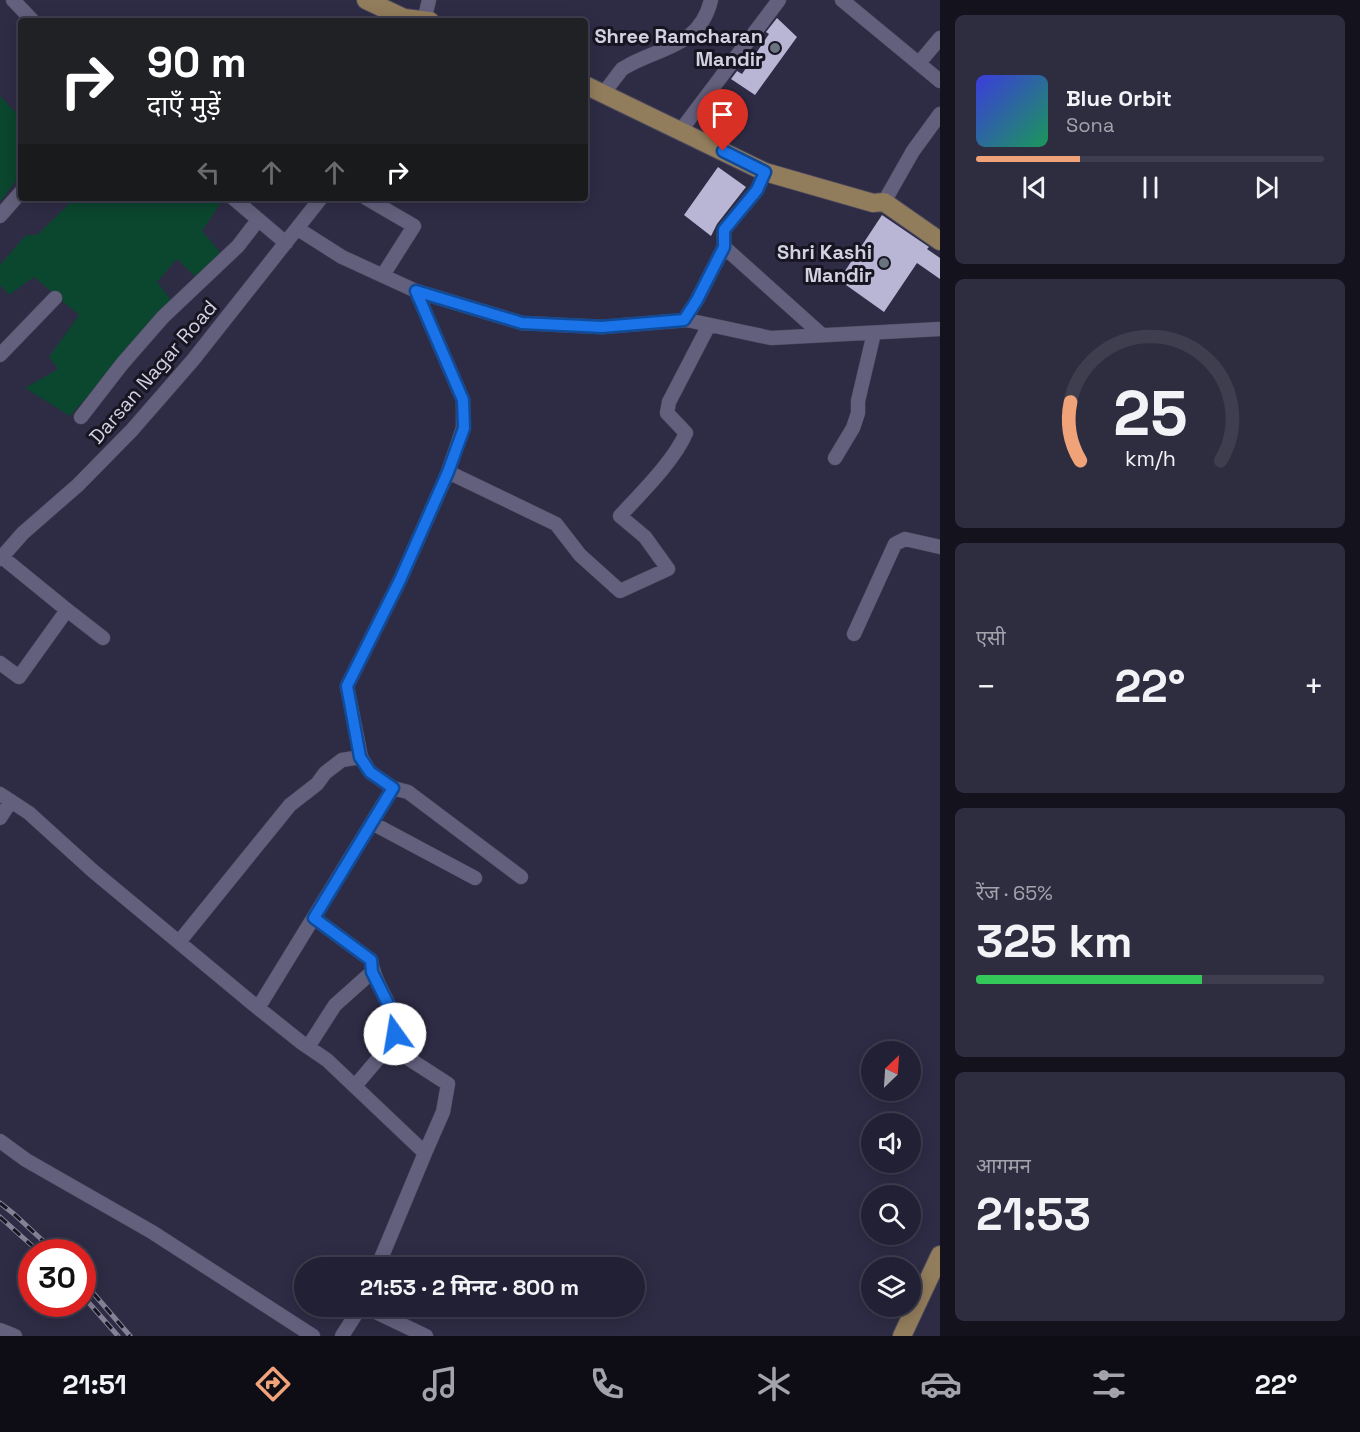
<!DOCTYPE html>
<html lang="hi">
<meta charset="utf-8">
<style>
body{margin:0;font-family:"Space Grotesk","Noto Sans Devanagari",sans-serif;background:#2e2d40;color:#f1f3f6;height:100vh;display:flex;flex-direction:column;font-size:22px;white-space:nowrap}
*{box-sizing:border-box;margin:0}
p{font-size:20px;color:#a2a3ac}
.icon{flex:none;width:33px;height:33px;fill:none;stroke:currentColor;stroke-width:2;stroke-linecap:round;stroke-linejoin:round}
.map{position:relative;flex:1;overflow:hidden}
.drawer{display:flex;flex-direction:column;gap:15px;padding:15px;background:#13121d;width:420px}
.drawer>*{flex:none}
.guide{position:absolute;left:18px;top:18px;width:570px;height:183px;border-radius:6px;box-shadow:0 3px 15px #0003,0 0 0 2px #3f3e4f;background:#202124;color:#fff;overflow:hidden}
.needle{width:39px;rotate:25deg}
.fabs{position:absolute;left:861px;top:1041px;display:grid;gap:12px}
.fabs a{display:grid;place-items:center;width:60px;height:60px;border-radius:50%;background:#222034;box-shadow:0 3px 15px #0003,0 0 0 2px #3f3e4f;font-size:30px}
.speed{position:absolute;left:18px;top:1239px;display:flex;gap:12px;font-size:30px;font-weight:700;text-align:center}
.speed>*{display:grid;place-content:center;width:78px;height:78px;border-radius:50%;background:#222034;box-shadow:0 3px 15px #0003,0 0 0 2px #3f3e4f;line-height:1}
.speed .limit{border:9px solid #d22;background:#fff;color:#111}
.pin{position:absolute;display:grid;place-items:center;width:51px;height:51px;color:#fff;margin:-62px -26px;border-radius:50% 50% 50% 0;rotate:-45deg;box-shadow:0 0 6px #0007}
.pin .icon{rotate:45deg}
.me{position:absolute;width:66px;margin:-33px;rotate:347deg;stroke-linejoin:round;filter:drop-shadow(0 0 4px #0008)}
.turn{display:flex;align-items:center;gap:21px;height:126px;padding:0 30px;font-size:27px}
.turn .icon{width:78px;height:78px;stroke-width:2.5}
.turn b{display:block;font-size:42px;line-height:51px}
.lanes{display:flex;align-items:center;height:57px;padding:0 30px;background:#0003;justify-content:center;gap:30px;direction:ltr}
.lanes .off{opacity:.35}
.big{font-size:45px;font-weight:700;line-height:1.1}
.drawer .card{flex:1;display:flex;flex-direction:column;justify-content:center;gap:9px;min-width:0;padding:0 21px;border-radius:9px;background:#2e2d40}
.drawer .dial{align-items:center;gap:0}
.dial svg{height:156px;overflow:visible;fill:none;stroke:#3f3e4f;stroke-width:7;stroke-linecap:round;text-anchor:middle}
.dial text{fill:#f1f3f6;stroke:none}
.song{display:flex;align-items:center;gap:18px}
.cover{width:72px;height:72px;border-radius:9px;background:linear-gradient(135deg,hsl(240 70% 55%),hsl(150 70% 35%))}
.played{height:6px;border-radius:3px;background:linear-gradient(90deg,#f0a279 30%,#3f3e4f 30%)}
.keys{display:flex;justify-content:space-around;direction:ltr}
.heat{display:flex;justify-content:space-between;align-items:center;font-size:33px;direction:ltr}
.charge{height:9px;border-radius:4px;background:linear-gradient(90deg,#34c759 65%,#3f3e4f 0)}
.trip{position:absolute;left:294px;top:1257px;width:351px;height:60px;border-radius:30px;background:#222034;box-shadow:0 3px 15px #0003,0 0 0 2px #3f3e4f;font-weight:700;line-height:60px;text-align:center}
.tabs{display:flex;height:96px;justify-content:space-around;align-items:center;background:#0e0d15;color:#a2a3ac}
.tabs .icon{width:42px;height:42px}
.tabs .on{color:#f0a279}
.tabs b{font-size:27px;color:#f1f3f6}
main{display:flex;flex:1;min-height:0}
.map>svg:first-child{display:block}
.green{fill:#0b462f}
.building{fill:#b8b5d5}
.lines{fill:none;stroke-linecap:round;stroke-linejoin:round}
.minor-casing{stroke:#4b485d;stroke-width:15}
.major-casing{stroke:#4b485d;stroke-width:20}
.minor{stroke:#63607d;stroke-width:14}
.major{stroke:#917c5b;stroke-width:18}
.rail-casing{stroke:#848197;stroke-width:5}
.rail{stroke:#171521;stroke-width:3;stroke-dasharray:9;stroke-linecap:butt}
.route-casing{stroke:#114b97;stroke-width:15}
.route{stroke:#1a73e8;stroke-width:10}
.worship-dot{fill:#6b7280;stroke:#171521;stroke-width:2}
.labels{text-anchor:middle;stroke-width:6;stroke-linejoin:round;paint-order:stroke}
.poi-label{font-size:20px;font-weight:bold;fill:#d2d0e1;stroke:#171521;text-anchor:end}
.street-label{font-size:20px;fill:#d2d0e1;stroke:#171521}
</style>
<main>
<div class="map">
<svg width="940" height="1336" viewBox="0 0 940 1336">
<rect width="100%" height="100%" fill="#2e2b45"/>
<path class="green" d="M 0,96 L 21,118 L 21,174 L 0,202 Z
M 75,198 L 224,198 L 202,231 L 221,253 L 198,279 L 177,259 L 157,282 L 172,301 L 70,416 L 25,388 L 58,369 L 49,357 L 79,315 L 34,277 L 9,295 L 0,285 L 0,265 L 26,235 L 37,235 Z"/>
<path class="building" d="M 777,18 L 797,37 L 755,95 L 731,79 L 737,71 L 742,74 L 769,34 L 766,32 Z
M 718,167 L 746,187 L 717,224 L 711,236 L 684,215 Z
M 882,215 L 929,247 L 927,249 L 940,258 L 940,279 L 917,263 L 884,312 L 839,280 Z"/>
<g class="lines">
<g class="minor-casing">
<path id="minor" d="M 13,0 L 33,21
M 842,0 L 940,81
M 424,21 L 429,0
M 919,63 L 940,38
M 603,94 L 622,69 L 629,65 C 665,46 700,45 711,0
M 681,130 L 779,0
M 233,198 L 286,243
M 366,198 L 414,226 L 383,275
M 884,202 L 913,151 L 940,114
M 0,216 L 21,192
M 298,229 L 342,257 L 416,291 L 522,323 L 602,327 L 687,320 L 771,338 L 940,329
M 724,247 L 822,335
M 684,320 L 697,300 L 724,247 L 724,230 L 757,190 L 765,172
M 0,355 L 55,298
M 81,417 L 122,364 L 163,317 L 238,246 L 258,220
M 835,458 L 853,428 L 858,413 L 858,401 L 874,333
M 448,472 L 556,524 L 580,555 L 620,591 L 668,569 L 645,537 L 620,516 C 641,493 674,461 686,433 L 667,413 L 669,402 L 709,325
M 0,559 L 23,533 L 78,485 L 132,430 L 193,360 L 321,198
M 67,610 L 103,638
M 854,634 L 895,544 L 905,539 L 940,547
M 0,663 L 19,677 L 67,610 L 2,557
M 393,788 L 408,792 L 521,877
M 0,794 L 29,813 L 93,871 L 258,1008 L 302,1043 L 327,1060 L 425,1153 L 377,1268
M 0,818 L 11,801
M 372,823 L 475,878
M 314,918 L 371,960 C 373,985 397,1006 395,1033 C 395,1037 391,1042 389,1046
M 179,942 L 290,805 L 317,784 L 325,773 L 342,760 L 361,757
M 258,1008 L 393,788 L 370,772 L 361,757 L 347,686 L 400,580 L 448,472 L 463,428 L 463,400 L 416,291
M 308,1047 L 335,1005 L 372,972
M 355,1086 L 389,1046 L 448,1084 L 443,1112 L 425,1153
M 0,1141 L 26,1160 L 152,1232 L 313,1336
M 363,1306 L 426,1336
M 0,1330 L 15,1336
M 342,1336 L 361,1306"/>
</g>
<g class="major-casing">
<path id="major" d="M 366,0 L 404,18 L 430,21
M 585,85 L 765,172 L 873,203 L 884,202 L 940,241
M 902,1336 L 940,1255"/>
</g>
<use href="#minor" class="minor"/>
<use href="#major" class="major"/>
<g class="rail-casing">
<path id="rail" d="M 0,1203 L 14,1214 L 55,1252
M 0,1217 L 39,1252
M 82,1280 L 130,1336
M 82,1295 L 118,1336"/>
</g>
<use href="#rail" class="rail"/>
</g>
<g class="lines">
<g class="route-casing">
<path id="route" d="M 395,1034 L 389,1006 L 372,972 L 371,960 L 314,918 L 393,788 L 370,772 L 360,757 L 347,686 L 400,580 L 448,472 L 464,428 L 463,400 L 416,291 L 522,323 L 602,327 L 684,320 L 697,300 L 724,247 L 724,230 L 757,190 L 765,172 L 723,151"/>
</g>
<use href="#route" class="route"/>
</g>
<g class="worship-dot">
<circle cx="775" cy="48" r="6"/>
<circle cx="884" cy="263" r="6"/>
</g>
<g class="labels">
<g class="poi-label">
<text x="763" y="43">Shree Ramcharan<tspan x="763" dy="23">Mandir</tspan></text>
<text x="872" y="259">Shri Kashi<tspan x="872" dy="23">Mandir</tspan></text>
</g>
<g class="street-label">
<text transform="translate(153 372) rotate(-49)" y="7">Darsan Nagar Road</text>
</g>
</g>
</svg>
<div class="fabs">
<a><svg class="needle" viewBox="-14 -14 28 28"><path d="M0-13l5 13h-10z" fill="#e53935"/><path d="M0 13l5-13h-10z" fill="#a2a3ac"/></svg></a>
<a><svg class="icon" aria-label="sound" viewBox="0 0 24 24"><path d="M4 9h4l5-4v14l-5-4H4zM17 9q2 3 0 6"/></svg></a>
<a><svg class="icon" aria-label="search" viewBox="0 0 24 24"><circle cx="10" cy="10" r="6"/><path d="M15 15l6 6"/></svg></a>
<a><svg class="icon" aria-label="layers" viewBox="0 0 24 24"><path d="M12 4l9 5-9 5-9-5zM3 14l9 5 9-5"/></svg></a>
</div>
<div class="speed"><div class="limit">30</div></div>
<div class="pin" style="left:723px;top:151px;background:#d93025"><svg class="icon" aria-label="arrive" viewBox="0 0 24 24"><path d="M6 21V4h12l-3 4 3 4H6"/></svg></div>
<svg class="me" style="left:395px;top:1034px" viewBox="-20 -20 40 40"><circle r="19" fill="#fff"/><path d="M0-13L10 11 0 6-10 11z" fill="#1a73e8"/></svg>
<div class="trip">21:53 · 2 मिनट · 800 m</div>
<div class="guide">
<div class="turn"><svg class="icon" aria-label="right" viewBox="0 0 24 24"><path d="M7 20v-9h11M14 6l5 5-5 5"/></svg><div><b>90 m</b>दाएँ मुड़ें</div></div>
<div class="lanes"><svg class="icon off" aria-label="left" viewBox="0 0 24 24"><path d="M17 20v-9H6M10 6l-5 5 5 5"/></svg><svg class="icon off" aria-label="ahead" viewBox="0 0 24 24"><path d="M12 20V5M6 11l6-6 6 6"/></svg><svg class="icon off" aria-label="ahead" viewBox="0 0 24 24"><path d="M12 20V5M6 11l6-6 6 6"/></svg><svg class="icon" aria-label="right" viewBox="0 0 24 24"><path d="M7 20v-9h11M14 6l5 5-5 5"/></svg></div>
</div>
</div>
<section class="drawer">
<div class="card">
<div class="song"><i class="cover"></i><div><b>Blue Orbit</b><p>Sona</p></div></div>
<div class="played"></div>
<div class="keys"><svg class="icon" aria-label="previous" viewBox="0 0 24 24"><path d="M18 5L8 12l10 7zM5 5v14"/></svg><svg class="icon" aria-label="pause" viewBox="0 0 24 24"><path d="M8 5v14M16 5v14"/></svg><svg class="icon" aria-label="next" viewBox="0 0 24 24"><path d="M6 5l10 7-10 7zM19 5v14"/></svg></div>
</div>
<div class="card dial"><svg viewBox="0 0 100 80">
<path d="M14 69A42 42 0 1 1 86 69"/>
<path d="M14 69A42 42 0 0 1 9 39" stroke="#f0a279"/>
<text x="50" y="56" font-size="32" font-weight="700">25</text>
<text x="50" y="72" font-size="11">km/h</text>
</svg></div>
<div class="card"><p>एसी</p>
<div class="heat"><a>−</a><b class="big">22°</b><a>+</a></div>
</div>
<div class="card"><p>रेंज · 65%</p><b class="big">325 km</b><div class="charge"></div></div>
<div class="card"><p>आगमन</p><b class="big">21:53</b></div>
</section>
</main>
<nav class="tabs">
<b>21:51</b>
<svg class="icon on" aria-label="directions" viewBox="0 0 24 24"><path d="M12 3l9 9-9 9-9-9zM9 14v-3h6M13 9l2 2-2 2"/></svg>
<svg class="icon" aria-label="music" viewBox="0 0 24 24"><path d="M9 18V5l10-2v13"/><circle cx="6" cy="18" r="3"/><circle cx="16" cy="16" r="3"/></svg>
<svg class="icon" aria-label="phone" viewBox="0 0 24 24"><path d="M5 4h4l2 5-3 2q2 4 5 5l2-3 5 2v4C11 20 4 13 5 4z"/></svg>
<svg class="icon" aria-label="climate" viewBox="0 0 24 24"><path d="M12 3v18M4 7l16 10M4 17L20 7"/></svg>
<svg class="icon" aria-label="car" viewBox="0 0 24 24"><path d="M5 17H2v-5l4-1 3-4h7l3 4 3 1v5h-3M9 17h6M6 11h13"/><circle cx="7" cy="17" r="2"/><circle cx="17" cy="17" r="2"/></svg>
<svg class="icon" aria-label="filters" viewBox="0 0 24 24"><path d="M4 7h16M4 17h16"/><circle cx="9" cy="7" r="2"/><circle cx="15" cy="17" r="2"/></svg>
<b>22°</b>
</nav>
